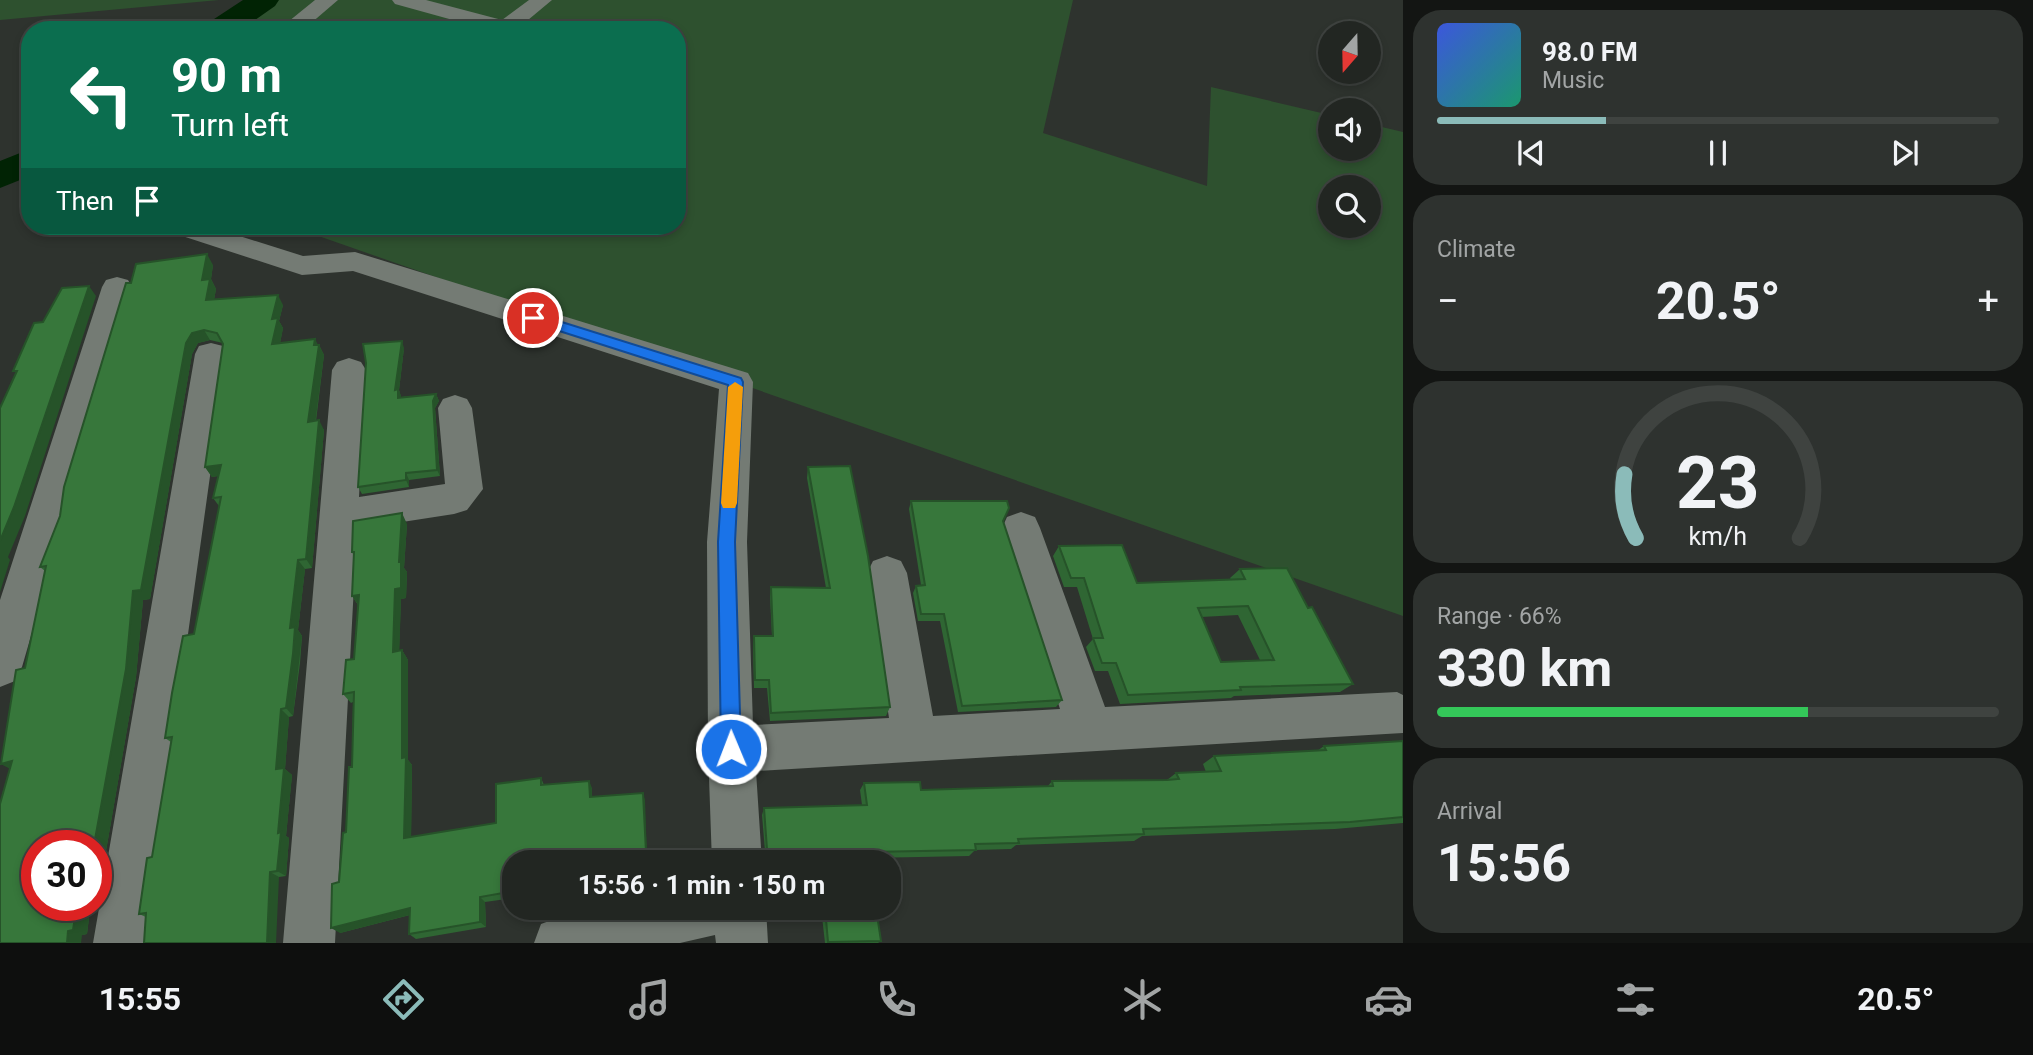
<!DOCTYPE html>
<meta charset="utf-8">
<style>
body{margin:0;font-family:Roboto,sans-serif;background:#2e322f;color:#f1f3f6;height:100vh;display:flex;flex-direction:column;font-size:26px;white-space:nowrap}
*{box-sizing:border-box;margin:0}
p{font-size:23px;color:#a2a5a5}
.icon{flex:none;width:38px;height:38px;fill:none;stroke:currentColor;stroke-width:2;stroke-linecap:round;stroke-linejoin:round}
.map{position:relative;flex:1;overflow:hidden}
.details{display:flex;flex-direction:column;gap:10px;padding:10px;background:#131513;width:630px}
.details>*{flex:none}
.top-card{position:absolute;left:21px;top:21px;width:665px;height:214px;border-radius:28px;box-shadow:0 4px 10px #0003,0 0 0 2px #3f4340;background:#0b6e4f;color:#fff;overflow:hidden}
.needle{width:46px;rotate:200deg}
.controls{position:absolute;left:1318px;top:21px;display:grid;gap:14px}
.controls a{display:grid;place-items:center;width:63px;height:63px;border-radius:50%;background:#222622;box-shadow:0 4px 10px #0003,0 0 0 2px #3f4340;font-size:35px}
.speed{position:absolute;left:21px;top:830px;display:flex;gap:14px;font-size:35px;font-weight:700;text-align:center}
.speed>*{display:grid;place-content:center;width:91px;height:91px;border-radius:50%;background:#222622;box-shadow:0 4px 10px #0003,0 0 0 2px #3f4340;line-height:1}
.speed .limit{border:10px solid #d22;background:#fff;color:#111}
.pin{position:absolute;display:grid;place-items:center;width:60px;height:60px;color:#fff;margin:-30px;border:4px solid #fff;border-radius:50%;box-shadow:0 2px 7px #0007}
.me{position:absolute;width:77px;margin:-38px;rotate:359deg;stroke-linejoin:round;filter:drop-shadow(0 0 5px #0008)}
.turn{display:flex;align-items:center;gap:24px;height:147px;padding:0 35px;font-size:32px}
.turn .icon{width:91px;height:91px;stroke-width:2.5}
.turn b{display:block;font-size:49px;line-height:60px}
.then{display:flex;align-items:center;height:66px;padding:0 35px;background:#0003;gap:14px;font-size:26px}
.big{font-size:52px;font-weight:700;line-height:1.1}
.details .card{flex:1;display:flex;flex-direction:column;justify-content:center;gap:10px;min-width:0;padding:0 24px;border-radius:28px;background:#2e322f}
.details .dial{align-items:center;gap:0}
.dial svg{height:182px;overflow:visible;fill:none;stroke:#3f4340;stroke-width:7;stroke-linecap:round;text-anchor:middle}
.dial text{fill:#f1f3f6;stroke:none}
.song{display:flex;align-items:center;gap:21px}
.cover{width:84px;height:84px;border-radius:10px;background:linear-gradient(135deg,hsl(230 70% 55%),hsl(160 70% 35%))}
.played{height:7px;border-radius:4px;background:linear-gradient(90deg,#8bbbb9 30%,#3f4340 30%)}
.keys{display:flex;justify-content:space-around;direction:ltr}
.heat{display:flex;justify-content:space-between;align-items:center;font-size:38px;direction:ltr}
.charge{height:10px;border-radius:5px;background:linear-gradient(90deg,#34c759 66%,#3f4340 0)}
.trip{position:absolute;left:502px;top:850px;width:399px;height:70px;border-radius:28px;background:#222622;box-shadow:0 4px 10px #0003,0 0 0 2px #3f4340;font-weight:700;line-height:70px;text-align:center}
.dock{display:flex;height:112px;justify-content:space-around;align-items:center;background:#0e0f0e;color:#a2a5a5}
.dock .icon{width:49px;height:49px}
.dock .selected{color:#8bbbb9}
.dock b{font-size:32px;color:#f1f3f6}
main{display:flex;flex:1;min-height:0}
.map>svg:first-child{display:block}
.green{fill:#2e512f;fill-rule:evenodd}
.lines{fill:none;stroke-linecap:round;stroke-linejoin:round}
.river{fill:#012304;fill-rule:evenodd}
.street{fill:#747b74;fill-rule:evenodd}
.wall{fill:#2f6633;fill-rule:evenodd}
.shaded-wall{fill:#265329}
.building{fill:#37773b;stroke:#265329;stroke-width:2;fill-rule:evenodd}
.route{fill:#1a73e8;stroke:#114b97;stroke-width:2}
.slow{fill:#f59e0b}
</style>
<main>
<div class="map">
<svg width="1403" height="943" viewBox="0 0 1403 943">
<rect width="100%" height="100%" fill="#2e332e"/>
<path class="green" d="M 0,0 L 219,0 L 0,20 Z
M 245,0 L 1073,0 L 1043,133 L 1207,186 L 1211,87 L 1330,115 L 1330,149 L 1368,149 L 1369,124 L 1403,132 L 1403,616 L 290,226 L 677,226 L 677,30 L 201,30 ZM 1330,187 L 1368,187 L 1368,226 L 1330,226 Z"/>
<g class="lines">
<path class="river" d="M 243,0 L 279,0 L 275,6 L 241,30 L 203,30 L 208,23 Z
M 30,149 L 30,176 L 0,188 L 0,161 Z"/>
<path class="street" d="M 315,0 L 338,0 L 303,30 L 278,30 Z
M 392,0 L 426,0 L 502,20 L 529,0 L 552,0 L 522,25 L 526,30 L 489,30 L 395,4 Z
M 166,226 L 208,226 L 303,256 L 355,252 L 748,373 L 753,382 L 747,542 L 753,725 L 889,718 L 867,573 L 873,561 L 887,556 L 901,561 L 907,573 L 933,716 L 1060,709 L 1002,528 L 1007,517 L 1021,512 L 1035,517 L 1040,528 L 1105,707 L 1397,692 L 1403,695 L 1403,733 L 756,771 L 762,863 L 712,863 L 708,749 L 707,542 L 719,389 L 353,271 L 302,275 L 170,232 Z
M 117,277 L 128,280 L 132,287 L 22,667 L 15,681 L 0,687 L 0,600 L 102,287 L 106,280 Z
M 211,343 L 223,346 L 227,354 L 145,943 L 93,943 L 195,354 L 199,346 Z
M 349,358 L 361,362 L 366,370 L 359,497 L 445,484 L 438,408 L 443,399 L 455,395 L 467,399 L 472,408 L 483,489 L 467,510 L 454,514 L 357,529 L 335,943 L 283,943 L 332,370 L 337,362 Z
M 599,908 L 766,908 L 768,943 L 716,943 L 715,935 L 680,943 L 534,943 L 541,924 L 560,917 Z"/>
</g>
<path class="wall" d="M 213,265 L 211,279 L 216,289 L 214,300 L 283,305 L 279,321 L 283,328 L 280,343 L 315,339 L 317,345 L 319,345 L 324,355 L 316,421 L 324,430 L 312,568 L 305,569 L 298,630 L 302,636 L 300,663 L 293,716 L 289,717 L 285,769 L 292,775 L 286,836 L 289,838 L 286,876 L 279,877 L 146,917 L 139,914 L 152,857 L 171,742 L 165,738 L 194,634 L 219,506 L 213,498 L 218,476 L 212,477 L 205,467 L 223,343 L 210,340 L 198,343 L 192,354 L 150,599 L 143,600 L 136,677 L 96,909 L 90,910 L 87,934 L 82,935 L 10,768 L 1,764 L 25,668 L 45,571 L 40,567 L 60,516 L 131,283 Z
M 404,348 L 399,390 L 401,397 L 436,394 L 439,401 L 435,408 L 440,476 L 409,480 L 409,487 L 362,494 L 358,487 Z
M 808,467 L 890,707 L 886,716 L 770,721 L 767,688 L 754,688 L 753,645 L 754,636 L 772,636 L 770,597 L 771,587 L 826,588 L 807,478 Z
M 911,501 L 1003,521 L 1062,700 L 1056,707 L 958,712 L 940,621 L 918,621 L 913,593 L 916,586 L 921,585 L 909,509 Z
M 407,524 L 404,568 L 407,572 L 406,598 L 401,599 L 399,651 L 402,650 L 408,660 L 408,760 L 412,765 L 411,837 L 496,823 L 541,778 L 544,785 L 592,788 L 592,797 L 643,793 L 647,858 L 593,863 L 514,863 L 514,898 L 485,902 L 486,927 L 416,939 L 409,934 L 410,915 L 340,933 L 339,882 L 346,832 L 352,767 L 353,702 L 351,703 L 343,694 L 354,659 L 358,605 L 352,596 L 354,556 L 352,552 Z
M 1059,546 L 1137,583 L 1231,580 L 1230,578 L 1240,569 L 1308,608 L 1353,684 L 1340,692 L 1234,696 L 1231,698 L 1120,704 L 1108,671 L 1095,671 L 1086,647 L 1093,639 L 1077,587 L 1064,587 L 1053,556 ZM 1238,615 L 1260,660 L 1221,662 L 1201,617 Z
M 1403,741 L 1403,823 L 1335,829 L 1142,836 L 1134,841 L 1016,845 L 1011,849 L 975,850 L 969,856 L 868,858 L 869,863 L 766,863 L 762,815 L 764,808 L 862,805 L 860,790 L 864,783 L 921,790 L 1048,786 L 1052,781 L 1167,780 L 1176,773 L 1206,772 L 1203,764 L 1214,756 L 1317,751 L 1324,746 Z
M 821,908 L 876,908 L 881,941 L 878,943 L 825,943 Z"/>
<path class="shaded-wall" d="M 207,254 L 213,265 L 211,279 L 216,289 L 212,311 L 206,300 L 202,280 Z
M 89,286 L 96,296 L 25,516 L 8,557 L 10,560 L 0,592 L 0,541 Z
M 278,295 L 283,305 L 279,321 L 283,328 L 278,354 L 272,344 L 272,319 Z
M 204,330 L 210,340 L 198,343 L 192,354 L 150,599 L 143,600 L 136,677 L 96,909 L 90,910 L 87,934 L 82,935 L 81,943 L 67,943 L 68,931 L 77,905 L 96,905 L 96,845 L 94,845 L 133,591 L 186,343 L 192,333 Z
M 315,339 L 319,347 L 319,345 L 324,355 L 314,432 L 308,422 Z
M 402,341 L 404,348 L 399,390 L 401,396 L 401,404 L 395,390 Z
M 436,394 L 439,401 L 435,408 L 440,476 L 437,470 L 433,401 Z
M 319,420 L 324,430 L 312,568 L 306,559 Z
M 221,465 L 228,474 L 212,477 L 205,467 Z
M 406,473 L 409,480 L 409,487 L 406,480 Z
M 402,513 L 407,524 L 404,568 L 407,572 L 406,598 L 401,599 L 399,661 L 393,652 L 395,589 L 399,562 Z
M 298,560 L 305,569 L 298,630 L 302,636 L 293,716 L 286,708 L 290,628 Z
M 359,595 L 359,606 L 352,596 Z
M 402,650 L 408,660 L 408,760 L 412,765 L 411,845 L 404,838 L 402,758 Z
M 281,709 L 289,717 L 285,769 L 292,775 L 286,836 L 289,838 L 286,876 L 277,871 L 276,769 Z
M 12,761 L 14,771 L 1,764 Z
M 589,781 L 592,788 L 592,804 L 590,797 Z
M 643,793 L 645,800 L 647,858 L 646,852 Z
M 270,872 L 279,877 L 276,943 L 267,943 Z
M 480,897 L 485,902 L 486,927 L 480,922 Z
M 410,908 L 417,913 L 340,933 L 331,928 Z"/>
<path class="building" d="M 207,254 L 202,280 L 210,279 L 206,300 L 278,295 L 272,319 L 278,318 L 272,344 L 315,339 L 314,345 L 319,345 L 308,422 L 319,420 L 306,559 L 298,560 L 290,628 L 295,627 L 293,654 L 286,708 L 281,709 L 276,769 L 284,768 L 278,833 L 281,832 L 277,871 L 270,872 L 267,943 L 144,943 L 146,913 L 139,914 L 147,858 L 152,857 L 172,737 L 165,738 L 172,693 L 183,636 L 194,634 L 221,497 L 213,498 L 221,465 L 205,467 L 223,344 L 217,333 L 204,330 L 192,333 L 186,343 L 141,590 L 133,591 L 126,669 L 94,845 L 37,845 L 37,905 L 80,905 L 77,905 L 73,930 L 68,931 L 67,943 L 0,943 L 0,804 L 12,761 L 1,764 L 16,670 L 25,668 L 46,566 L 40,567 L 60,516 L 64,487 L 126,283 L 131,283 L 136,264 Z
M 89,286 L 14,507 L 0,541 L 0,408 L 17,371 L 13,371 L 34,323 L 43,322 L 62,288 Z
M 402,341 L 395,390 L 398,389 L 398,398 L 436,394 L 433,401 L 437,470 L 406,473 L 406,480 L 358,487 L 366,363 L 363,344 Z
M 850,466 L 868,556 L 890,707 L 771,713 L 769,680 L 755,680 L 754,636 L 773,636 L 771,587 L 830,588 L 808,467 Z
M 911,501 L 1007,501 L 1009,508 L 1003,521 L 1062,700 L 962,706 L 944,614 L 921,614 L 916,586 L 925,585 Z
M 402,513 L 399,562 L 401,562 L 401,588 L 395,589 L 393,652 L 402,650 L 402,758 L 406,757 L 404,838 L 496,823 L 496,784 L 541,778 L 541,785 L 589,781 L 590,797 L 643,793 L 646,852 L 590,856 L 591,863 L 514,863 L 514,891 L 480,897 L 480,922 L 409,934 L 410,908 L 331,928 L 332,884 L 339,882 L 343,833 L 346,832 L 349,767 L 352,767 L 354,692 L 343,694 L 346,660 L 354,659 L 359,595 L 352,596 L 354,552 L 352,552 L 353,521 Z
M 1122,545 L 1137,583 L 1245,579 L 1240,569 L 1287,568 L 1308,608 L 1312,607 L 1353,684 L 1240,687 L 1241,690 L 1128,695 L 1116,663 L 1102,663 L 1093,638 L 1103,638 L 1084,578 L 1071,578 L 1059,546 ZM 1248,606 L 1274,660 L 1221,662 L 1198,608 Z
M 1403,741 L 1403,817 L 1350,822 L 1143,829 L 1144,834 L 1018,839 L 1019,843 L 975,844 L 976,850 L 867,852 L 869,863 L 768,863 L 764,808 L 867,805 L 864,783 L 920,782 L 921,790 L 1053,786 L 1052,781 L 1167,780 L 1179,779 L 1176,773 L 1221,771 L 1214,756 L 1326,750 L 1324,746 Z
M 825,908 L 876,908 L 881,941 L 828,942 Z"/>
<path class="route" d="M 533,313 L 741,378 L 743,382 L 735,542 L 741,749 L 738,756 L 731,759 L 724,756 L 721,749 L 718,542 L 728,385 L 528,321 L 528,314 Z"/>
<path class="slow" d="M 735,382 L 743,387 L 737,503 L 735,508 L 723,508 L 721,503 L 728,387 Z"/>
</svg>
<div class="controls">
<a><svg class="needle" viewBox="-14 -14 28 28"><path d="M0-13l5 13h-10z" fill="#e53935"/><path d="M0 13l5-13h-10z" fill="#a2a5a5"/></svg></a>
<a><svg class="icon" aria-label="sound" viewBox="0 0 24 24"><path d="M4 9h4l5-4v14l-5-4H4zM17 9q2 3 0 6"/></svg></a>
<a><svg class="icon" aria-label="search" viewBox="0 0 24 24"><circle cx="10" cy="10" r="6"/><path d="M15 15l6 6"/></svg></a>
</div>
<div class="speed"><div class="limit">30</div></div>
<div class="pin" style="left:533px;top:318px;background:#d93025"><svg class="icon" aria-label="arrive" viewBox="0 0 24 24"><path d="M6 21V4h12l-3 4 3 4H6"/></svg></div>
<svg class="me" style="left:731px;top:749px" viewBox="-20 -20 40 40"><circle r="17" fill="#1a73e8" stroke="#fff" stroke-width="3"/><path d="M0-11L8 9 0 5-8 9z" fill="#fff"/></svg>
<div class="trip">15:56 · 1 min · 150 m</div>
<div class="top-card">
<div class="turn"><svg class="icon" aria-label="left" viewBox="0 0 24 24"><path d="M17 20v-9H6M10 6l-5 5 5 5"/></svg><div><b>90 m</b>Turn left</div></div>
<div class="then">Then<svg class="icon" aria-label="arrive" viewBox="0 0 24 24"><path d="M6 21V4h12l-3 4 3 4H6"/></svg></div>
</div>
</div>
<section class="details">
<div class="card">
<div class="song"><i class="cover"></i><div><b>98.0 FM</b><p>Music</p></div></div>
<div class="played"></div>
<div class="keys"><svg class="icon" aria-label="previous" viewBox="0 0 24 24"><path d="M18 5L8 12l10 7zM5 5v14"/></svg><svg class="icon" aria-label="pause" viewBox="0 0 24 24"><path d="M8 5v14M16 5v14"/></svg><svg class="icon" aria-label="next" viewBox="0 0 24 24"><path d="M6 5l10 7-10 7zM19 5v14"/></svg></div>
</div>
<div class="card"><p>Climate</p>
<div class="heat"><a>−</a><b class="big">20.5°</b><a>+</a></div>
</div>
<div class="card dial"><svg viewBox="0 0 100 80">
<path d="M14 69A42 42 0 1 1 86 69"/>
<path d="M14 69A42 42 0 0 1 9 41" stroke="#8bbbb9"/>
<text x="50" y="56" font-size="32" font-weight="700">23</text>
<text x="50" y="72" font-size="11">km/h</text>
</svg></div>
<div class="card"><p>Range · 66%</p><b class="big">330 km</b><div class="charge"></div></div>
<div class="card"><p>Arrival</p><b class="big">15:56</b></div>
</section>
</main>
<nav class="dock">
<b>15:55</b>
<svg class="icon selected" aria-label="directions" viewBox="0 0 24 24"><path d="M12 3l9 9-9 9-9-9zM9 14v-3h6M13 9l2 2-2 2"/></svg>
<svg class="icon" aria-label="music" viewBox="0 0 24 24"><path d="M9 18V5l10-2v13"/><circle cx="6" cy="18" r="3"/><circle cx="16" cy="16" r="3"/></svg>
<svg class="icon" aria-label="phone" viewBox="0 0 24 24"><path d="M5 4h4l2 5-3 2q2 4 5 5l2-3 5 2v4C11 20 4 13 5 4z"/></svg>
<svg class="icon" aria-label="climate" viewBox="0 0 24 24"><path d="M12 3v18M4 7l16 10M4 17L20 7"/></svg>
<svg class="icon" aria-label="car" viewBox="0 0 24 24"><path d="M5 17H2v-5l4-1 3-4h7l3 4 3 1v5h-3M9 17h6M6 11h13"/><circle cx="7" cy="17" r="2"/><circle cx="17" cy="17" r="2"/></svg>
<svg class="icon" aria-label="filters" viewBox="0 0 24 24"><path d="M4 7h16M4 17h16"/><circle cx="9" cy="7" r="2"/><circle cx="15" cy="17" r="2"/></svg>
<b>20.5°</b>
</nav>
